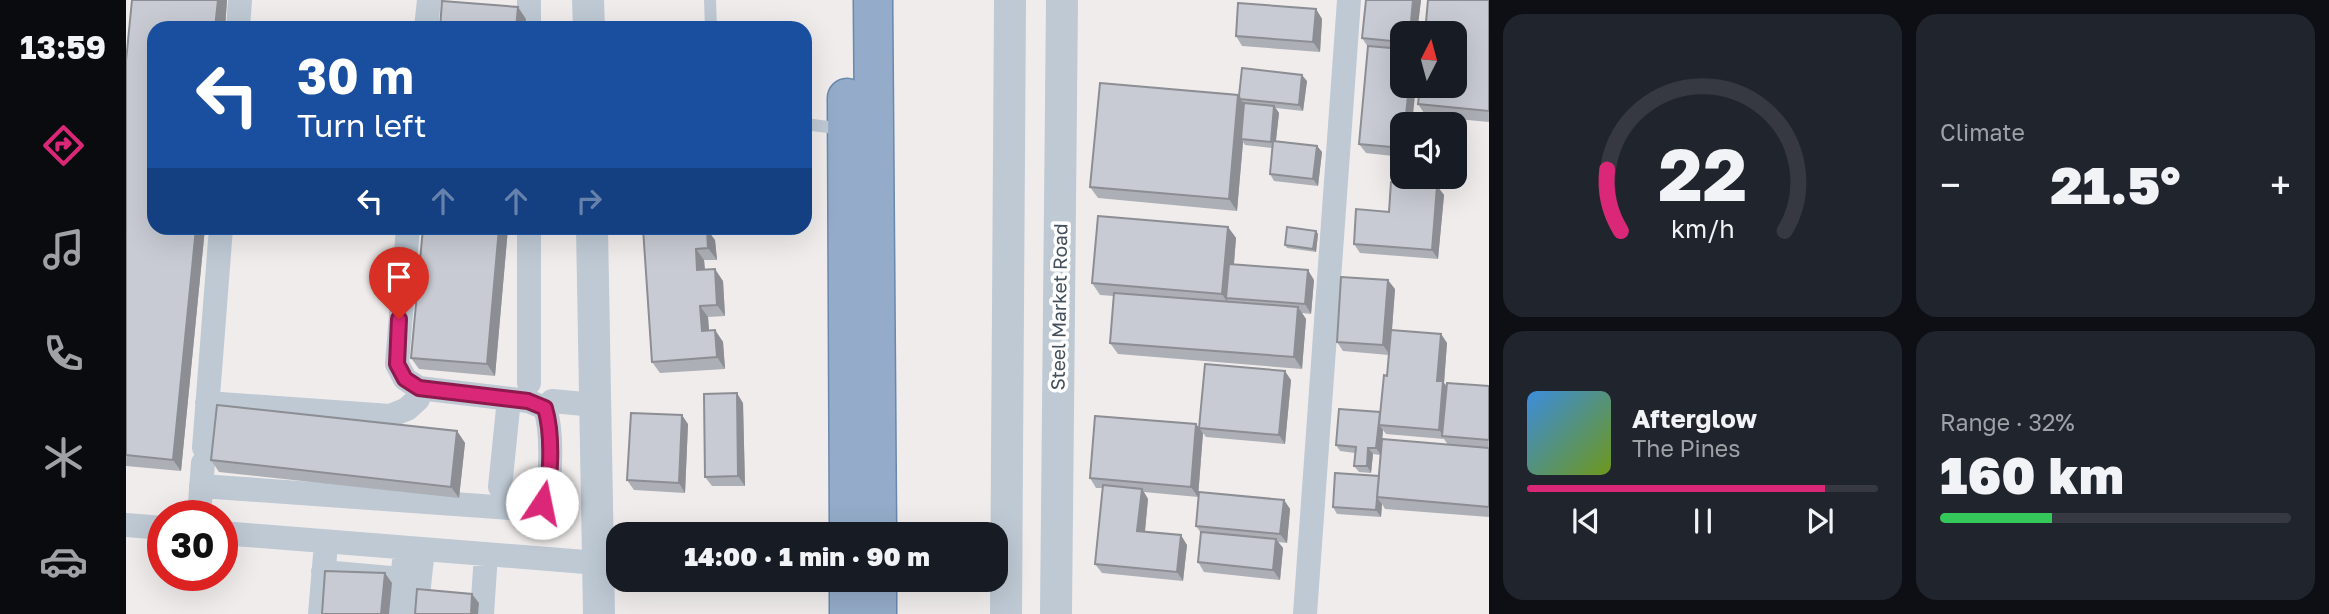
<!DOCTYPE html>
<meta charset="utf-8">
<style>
body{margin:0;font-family:"Golos Text",sans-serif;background:#20242c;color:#f1f3f6;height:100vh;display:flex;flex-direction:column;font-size:26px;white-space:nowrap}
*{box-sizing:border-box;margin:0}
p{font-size:23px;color:#9ea1a6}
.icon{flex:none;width:38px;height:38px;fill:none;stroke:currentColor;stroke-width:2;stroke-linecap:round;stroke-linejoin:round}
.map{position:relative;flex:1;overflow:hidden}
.sheet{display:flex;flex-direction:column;gap:14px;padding:14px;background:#0d0f14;width:840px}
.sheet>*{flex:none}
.banner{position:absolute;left:21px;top:21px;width:665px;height:214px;border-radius:21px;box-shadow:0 7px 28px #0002;background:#1a4fa0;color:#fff;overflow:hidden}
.needle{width:46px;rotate:6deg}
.buttons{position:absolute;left:1264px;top:21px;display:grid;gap:14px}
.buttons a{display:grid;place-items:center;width:77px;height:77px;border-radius:14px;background:#171b24;box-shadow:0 7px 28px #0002;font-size:35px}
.speed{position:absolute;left:21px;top:500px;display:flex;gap:14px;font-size:35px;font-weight:700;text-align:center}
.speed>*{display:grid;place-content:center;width:91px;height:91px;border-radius:50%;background:#171b24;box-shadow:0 7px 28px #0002;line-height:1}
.speed .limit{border:10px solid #d22;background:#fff;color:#111}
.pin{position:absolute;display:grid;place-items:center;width:60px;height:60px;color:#fff;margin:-72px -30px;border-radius:50% 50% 50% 0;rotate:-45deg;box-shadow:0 0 7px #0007}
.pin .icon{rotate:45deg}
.me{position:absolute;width:77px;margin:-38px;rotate:11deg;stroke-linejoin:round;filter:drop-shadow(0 0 5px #0008)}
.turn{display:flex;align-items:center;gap:24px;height:147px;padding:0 35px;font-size:32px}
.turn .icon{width:91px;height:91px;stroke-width:2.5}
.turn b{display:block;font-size:49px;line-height:60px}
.lanes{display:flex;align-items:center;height:66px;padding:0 35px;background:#0003;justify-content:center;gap:35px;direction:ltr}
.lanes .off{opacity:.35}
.big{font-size:52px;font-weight:800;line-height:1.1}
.sheet .card{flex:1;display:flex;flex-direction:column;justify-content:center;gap:10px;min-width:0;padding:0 24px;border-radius:21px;background:#20242c}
.sheet .dial{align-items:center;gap:0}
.dial svg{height:182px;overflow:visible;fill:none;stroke:#363941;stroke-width:7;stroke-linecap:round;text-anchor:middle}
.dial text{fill:#f1f3f6;stroke:none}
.song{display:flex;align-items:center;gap:21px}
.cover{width:84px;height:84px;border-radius:10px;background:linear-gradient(135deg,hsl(210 70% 55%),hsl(80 70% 35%))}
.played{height:7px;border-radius:4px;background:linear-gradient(90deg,#db2777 85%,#363941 85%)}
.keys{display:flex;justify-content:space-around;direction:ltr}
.heat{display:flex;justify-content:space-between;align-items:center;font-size:38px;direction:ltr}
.charge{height:10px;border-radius:5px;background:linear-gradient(90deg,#34c759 32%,#363941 0)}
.sheet .tiles{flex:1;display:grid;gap:14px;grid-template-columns:repeat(2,1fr)}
.trip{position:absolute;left:480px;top:522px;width:402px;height:70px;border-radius:21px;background:#171b24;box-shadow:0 7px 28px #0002;font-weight:800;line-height:70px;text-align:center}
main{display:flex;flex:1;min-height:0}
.tab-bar{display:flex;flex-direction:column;width:126px;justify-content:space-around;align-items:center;background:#090b0e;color:#9ea1a6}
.tab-bar .icon{width:49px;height:49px}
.tab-bar .selected{color:#db2777}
.tab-bar b{font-size:32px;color:#f1f3f6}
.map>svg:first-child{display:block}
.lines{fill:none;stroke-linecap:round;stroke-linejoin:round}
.trunk-casing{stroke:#6988ae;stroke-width:41}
.service{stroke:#bec9d4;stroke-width:12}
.minor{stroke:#bec9d4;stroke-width:24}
.tertiary{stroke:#bec9d4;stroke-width:32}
.trunk{stroke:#94acc9;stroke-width:38}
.wall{fill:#acafb5;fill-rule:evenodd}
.shaded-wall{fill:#8c8e94}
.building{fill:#c8cbd3;stroke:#8c8e94;stroke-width:2}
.route-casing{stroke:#8e194d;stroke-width:18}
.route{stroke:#db2777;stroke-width:12}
.labels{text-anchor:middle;stroke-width:7;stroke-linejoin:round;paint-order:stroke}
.street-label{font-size:19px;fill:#43505c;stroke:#fff}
</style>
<main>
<nav class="tab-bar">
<b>13:59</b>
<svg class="icon selected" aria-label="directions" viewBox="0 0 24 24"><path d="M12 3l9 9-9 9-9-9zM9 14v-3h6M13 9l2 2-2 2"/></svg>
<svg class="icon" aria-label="music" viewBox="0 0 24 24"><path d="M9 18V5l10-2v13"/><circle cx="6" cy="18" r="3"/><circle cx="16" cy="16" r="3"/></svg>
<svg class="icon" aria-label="phone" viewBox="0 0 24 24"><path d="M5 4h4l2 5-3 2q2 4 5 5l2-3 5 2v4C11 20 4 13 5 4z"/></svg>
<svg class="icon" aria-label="climate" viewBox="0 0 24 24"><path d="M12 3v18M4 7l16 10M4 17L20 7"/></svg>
<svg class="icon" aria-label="car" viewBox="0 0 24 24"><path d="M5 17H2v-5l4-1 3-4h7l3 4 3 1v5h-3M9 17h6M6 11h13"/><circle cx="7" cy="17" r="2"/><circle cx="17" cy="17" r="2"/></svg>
</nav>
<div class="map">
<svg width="1363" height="614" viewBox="0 0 1363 614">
<rect width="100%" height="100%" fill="#f0ecec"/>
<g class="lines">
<g class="trunk-casing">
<path id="trunk" d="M 747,0 L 751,534
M 721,98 L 723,534
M 723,579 L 723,614
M 751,579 L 751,614"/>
</g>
<path class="service" d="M 584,0 L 585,28
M 679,124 L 717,129"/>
<path class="minor" d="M 112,28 L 114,0
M 300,28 L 303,0
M 403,28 L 403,0
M 403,383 L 403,228
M 426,401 L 469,405
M 81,403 L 264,416 L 281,409 L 292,399 L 293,388
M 78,448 L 95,228
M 75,486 L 385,508 L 406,506 L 416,503 C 427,483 426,430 419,408 L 402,401 L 293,388 L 279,379 L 271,364 L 282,228
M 374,487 L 383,399
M 73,516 L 77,463
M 0,525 L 37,528
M 96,533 L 472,563
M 197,572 L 276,579
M 194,614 L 199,555
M 272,614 L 278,562
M 290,614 L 297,549
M 356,614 L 360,554
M 1179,614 L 1223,0"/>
<path class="tertiary" d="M 462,0 L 463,28
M 466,228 L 473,614
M 880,614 L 884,0
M 930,614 L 936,0"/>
<use href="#trunk" class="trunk"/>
</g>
<path class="wall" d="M 6,0 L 101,0 L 99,28 L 28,28 L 28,228 L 79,228 L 55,471 L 0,466 L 0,61 Z
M 1240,0 L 1295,0 L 1291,33 L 1276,33 L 1276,157 L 1240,153 L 1233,144 L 1242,47 L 1236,38 Z
M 1363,0 L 1363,122 L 1300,116 L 1292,104 Z
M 1190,9 L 1196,19 L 1194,52 L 1116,46 L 1110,36 Z
M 1181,81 L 1177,111 L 1150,108 L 1153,113 L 1150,141 L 1191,146 L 1196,152 L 1192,186 L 1148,181 L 1144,174 L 1147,148 L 1119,145 L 1117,142 L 1111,211 L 972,198 L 964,187 L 1112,95 Z
M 1311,186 L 1318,195 L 1312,259 L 1234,253 L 1228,244 Z
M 1102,227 L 1110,238 L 1108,264 L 1188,280 L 1185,314 L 1176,313 L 1180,319 L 1176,369 L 992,354 L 984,343 L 988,296 L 974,295 L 966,283 Z
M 297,228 L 382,228 L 369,376 L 293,369 L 285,358 Z
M 554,230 L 589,240 L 591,260 L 578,260 L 579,270 L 597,281 L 599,316 L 582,317 L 583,331 L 589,330 L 597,342 L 599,369 L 534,373 L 526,362 Z
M 1190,231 L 1192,234 L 1190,252 L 1161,248 L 1159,245 Z
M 1269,289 L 1266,330 L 1315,334 L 1321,343 L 1318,383 L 1321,386 L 1363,386 L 1363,517 L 1259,509 L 1256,504 L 1255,517 L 1211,514 L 1207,507 L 1253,476 L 1254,455 L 1247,454 L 1245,473 L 1233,472 L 1228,466 L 1229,453 L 1214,451 L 1210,445 L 1254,414 L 1261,376 L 1263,355 L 1217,351 L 1211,342 ZM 1257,430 L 1260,434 L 1318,439 L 1322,445 L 1256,439 Z
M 1165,380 L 1159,444 L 1080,437 L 1073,428 Z
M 617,403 L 619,486 L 586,486 L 579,477 Z
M 562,424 L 559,493 L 508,490 L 501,480 Z
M 1070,424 L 1077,433 L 1072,497 L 1018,492 L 1022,499 L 1019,532 L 1061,545 L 1057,581 L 976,573 L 969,564 L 977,488 L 970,488 L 964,478 Z
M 331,431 L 339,443 L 333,498 L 93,472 L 85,460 Z
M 1158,500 L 1164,509 L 1161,543 L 1152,542 L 1157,548 L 1154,580 L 1078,572 L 1072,562 L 1075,533 L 1070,526 Z"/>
<path class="shaded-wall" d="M 92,0 L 101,0 L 99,28 L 89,28 Z
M 1287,0 L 1295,0 L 1291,33 L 1284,33 Z
M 392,7 L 400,19 L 399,28 L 390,28 Z
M 1190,9 L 1196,19 L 1194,52 L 1187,42 Z
M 1176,75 L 1181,81 L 1177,111 L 1173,105 Z
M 1283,86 L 1290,86 L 1286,124 L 1279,124 Z
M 1112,95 L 1120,107 L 1115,139 L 1117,142 L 1111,211 L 1103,199 Z
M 1148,106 L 1153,113 L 1149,148 L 1145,142 Z
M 1191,146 L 1196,152 L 1192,186 L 1187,179 Z
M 1311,186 L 1318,195 L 1312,259 L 1306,250 Z
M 1102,227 L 1110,238 L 1105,298 L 1100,298 L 1104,304 L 1104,306 L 1096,294 Z
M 70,228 L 79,228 L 55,471 L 47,460 Z
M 373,228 L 382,228 L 369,376 L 361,364 Z
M 547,228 L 554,228 L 555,242 L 547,231 Z
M 581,229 L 589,240 L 591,260 L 582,248 Z
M 1190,231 L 1192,234 L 1190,252 L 1187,249 Z
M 570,249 L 578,260 L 580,282 L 571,270 Z
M 589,269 L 597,281 L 599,316 L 591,305 Z
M 1182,270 L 1188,280 L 1185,314 L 1179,304 Z
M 1262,280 L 1269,289 L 1264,355 L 1257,345 Z
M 574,306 L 582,317 L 584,343 L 576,331 Z
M 1172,307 L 1180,319 L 1176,369 L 1168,357 Z
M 589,330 L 597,342 L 599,369 L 591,357 Z
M 1315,334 L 1321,343 L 1318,383 L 1324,391 L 1318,436 L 1313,430 L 1311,381 Z
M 1159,371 L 1165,380 L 1159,444 L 1153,435 Z
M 611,393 L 617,403 L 619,486 L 612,476 Z
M 1254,412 L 1253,425 L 1257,430 L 1255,455 L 1250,448 Z
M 556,415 L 562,424 L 559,493 L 553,483 Z
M 1070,424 L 1077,433 L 1072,497 L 1065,487 Z
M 331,431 L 339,443 L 333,498 L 325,487 Z
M 1242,448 L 1247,454 L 1245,473 L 1241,466 Z
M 1016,489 L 1022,499 L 1018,540 L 1011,531 Z
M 1251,498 L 1256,504 L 1255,517 L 1250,510 Z
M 1158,500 L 1164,509 L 1161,543 L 1154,534 Z
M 1055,535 L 1061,545 L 1057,581 L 1051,572 Z
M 1150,539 L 1157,548 L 1154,580 L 1147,570 Z
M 259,573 L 266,583 L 263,614 L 255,614 Z
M 346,594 L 353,603 L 352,614 L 345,614 Z"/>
<path class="building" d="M 6,0 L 92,0 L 89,28 L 28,28 L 28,228 L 70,228 L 47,460 L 0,455 L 0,61 Z
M 1240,0 L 1287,0 L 1284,33 L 1276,33 L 1276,42 L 1236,38 Z
M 1302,0 L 1363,0 L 1363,111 L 1292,104 L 1294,86 L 1328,86 L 1328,33 L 1299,33 Z
M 316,1 L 392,7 L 390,28 L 314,28 Z
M 1112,3 L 1190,9 L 1187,42 L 1110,36 Z
M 1242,46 L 1276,49 L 1276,86 L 1283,86 L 1279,124 L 1276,124 L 1276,148 L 1233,144 Z
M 1116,68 L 1176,75 L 1173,105 L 1114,99 L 1113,96 Z
M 974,83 L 1112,95 L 1103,199 L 964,187 Z
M 1118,103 L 1148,106 L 1145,142 L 1115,139 Z
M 1147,141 L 1191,146 L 1187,179 L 1144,174 Z
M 1265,182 L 1311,186 L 1306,250 L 1228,244 L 1230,209 L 1263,212 Z
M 972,216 L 1102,227 L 1096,294 L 966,283 Z
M 1161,227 L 1190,231 L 1187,249 L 1159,245 Z
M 297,228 L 373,228 L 361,364 L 285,358 Z
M 517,228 L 547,228 L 547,231 L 581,229 L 582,248 L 570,249 L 571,270 L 589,269 L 591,305 L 574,306 L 576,331 L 589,330 L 591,357 L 526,362 Z
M 1103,264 L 1182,270 L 1179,304 L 1100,298 Z
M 1215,277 L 1262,280 L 1257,345 L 1211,342 Z
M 988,293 L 1172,307 L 1168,357 L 984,343 Z
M 1265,330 L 1315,334 L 1311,381 L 1317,381 L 1313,430 L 1253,425 L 1258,375 L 1261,376 Z
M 1079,364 L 1159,371 L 1153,435 L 1073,428 Z
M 1321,383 L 1363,386 L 1363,440 L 1316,436 Z
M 611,393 L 612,476 L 579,477 L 578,394 Z
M 91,405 L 331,431 L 325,487 L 85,460 Z
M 1213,409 L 1254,412 L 1250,448 L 1242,448 L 1241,466 L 1228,466 L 1230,447 L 1210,445 Z
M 505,413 L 556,415 L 553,483 L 501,480 Z
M 969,416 L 1070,424 L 1065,487 L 964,478 Z
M 1256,439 L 1363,448 L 1363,507 L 1251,497 Z
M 1209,473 L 1253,476 L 1250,510 L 1207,507 Z
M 977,485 L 1016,489 L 1011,531 L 1055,535 L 1051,572 L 969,564 Z
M 1073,492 L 1158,500 L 1154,534 L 1070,526 Z
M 1075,532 L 1150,539 L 1147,570 L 1072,562 Z
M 199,571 L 259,573 L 255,614 L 196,614 Z
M 291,589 L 346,594 L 345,614 L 289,614 Z"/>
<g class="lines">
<g class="route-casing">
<path id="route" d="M 273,319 L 271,364 L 279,379 L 293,388 L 402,401 L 419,408 C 426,431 427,482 416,503"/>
</g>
<use href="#route" class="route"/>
</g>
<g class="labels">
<g class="street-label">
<text transform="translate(933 307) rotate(-89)" y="7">Steel Market Road</text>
</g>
</g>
</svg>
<div class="buttons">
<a><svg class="needle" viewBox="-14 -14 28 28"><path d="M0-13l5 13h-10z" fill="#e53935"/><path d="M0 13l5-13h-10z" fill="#9ea1a6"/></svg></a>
<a><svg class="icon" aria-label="sound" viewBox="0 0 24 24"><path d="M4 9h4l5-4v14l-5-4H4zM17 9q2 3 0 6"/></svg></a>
</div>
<div class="speed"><div class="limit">30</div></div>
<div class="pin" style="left:273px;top:319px;background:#d93025"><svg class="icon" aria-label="arrive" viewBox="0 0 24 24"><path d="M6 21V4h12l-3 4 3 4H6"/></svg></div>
<svg class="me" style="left:416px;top:503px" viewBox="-20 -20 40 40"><circle r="19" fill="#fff"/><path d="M0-13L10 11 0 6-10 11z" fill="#db2777"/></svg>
<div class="trip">14:00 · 1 min · 90 m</div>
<div class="banner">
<div class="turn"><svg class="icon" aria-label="left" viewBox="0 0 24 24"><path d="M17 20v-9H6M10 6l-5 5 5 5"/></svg><div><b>30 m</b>Turn left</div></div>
<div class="lanes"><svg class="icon" aria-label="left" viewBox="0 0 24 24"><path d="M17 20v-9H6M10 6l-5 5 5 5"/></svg><svg class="icon off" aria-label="ahead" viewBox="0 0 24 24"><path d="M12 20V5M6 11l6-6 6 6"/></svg><svg class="icon off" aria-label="ahead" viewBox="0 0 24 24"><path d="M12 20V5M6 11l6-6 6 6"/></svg><svg class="icon off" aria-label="right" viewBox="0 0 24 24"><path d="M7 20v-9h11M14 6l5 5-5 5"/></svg></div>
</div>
</div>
<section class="sheet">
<div class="tiles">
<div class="card dial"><svg viewBox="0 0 100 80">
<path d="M14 69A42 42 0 1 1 86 69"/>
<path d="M14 69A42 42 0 0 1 8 42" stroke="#db2777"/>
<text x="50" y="56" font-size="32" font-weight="700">22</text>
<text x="50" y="72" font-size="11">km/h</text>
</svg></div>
<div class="card"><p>Climate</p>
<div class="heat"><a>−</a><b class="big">21.5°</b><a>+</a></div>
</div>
<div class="card">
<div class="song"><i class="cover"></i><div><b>Afterglow</b><p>The Pines</p></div></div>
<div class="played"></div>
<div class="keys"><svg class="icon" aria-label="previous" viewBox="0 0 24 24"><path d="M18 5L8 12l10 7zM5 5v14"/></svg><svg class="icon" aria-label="pause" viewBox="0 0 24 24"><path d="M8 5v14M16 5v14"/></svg><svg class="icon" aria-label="next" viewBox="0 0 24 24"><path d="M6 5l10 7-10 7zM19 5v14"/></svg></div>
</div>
<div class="card"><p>Range · 32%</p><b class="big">160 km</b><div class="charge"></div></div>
</div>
</section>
</main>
